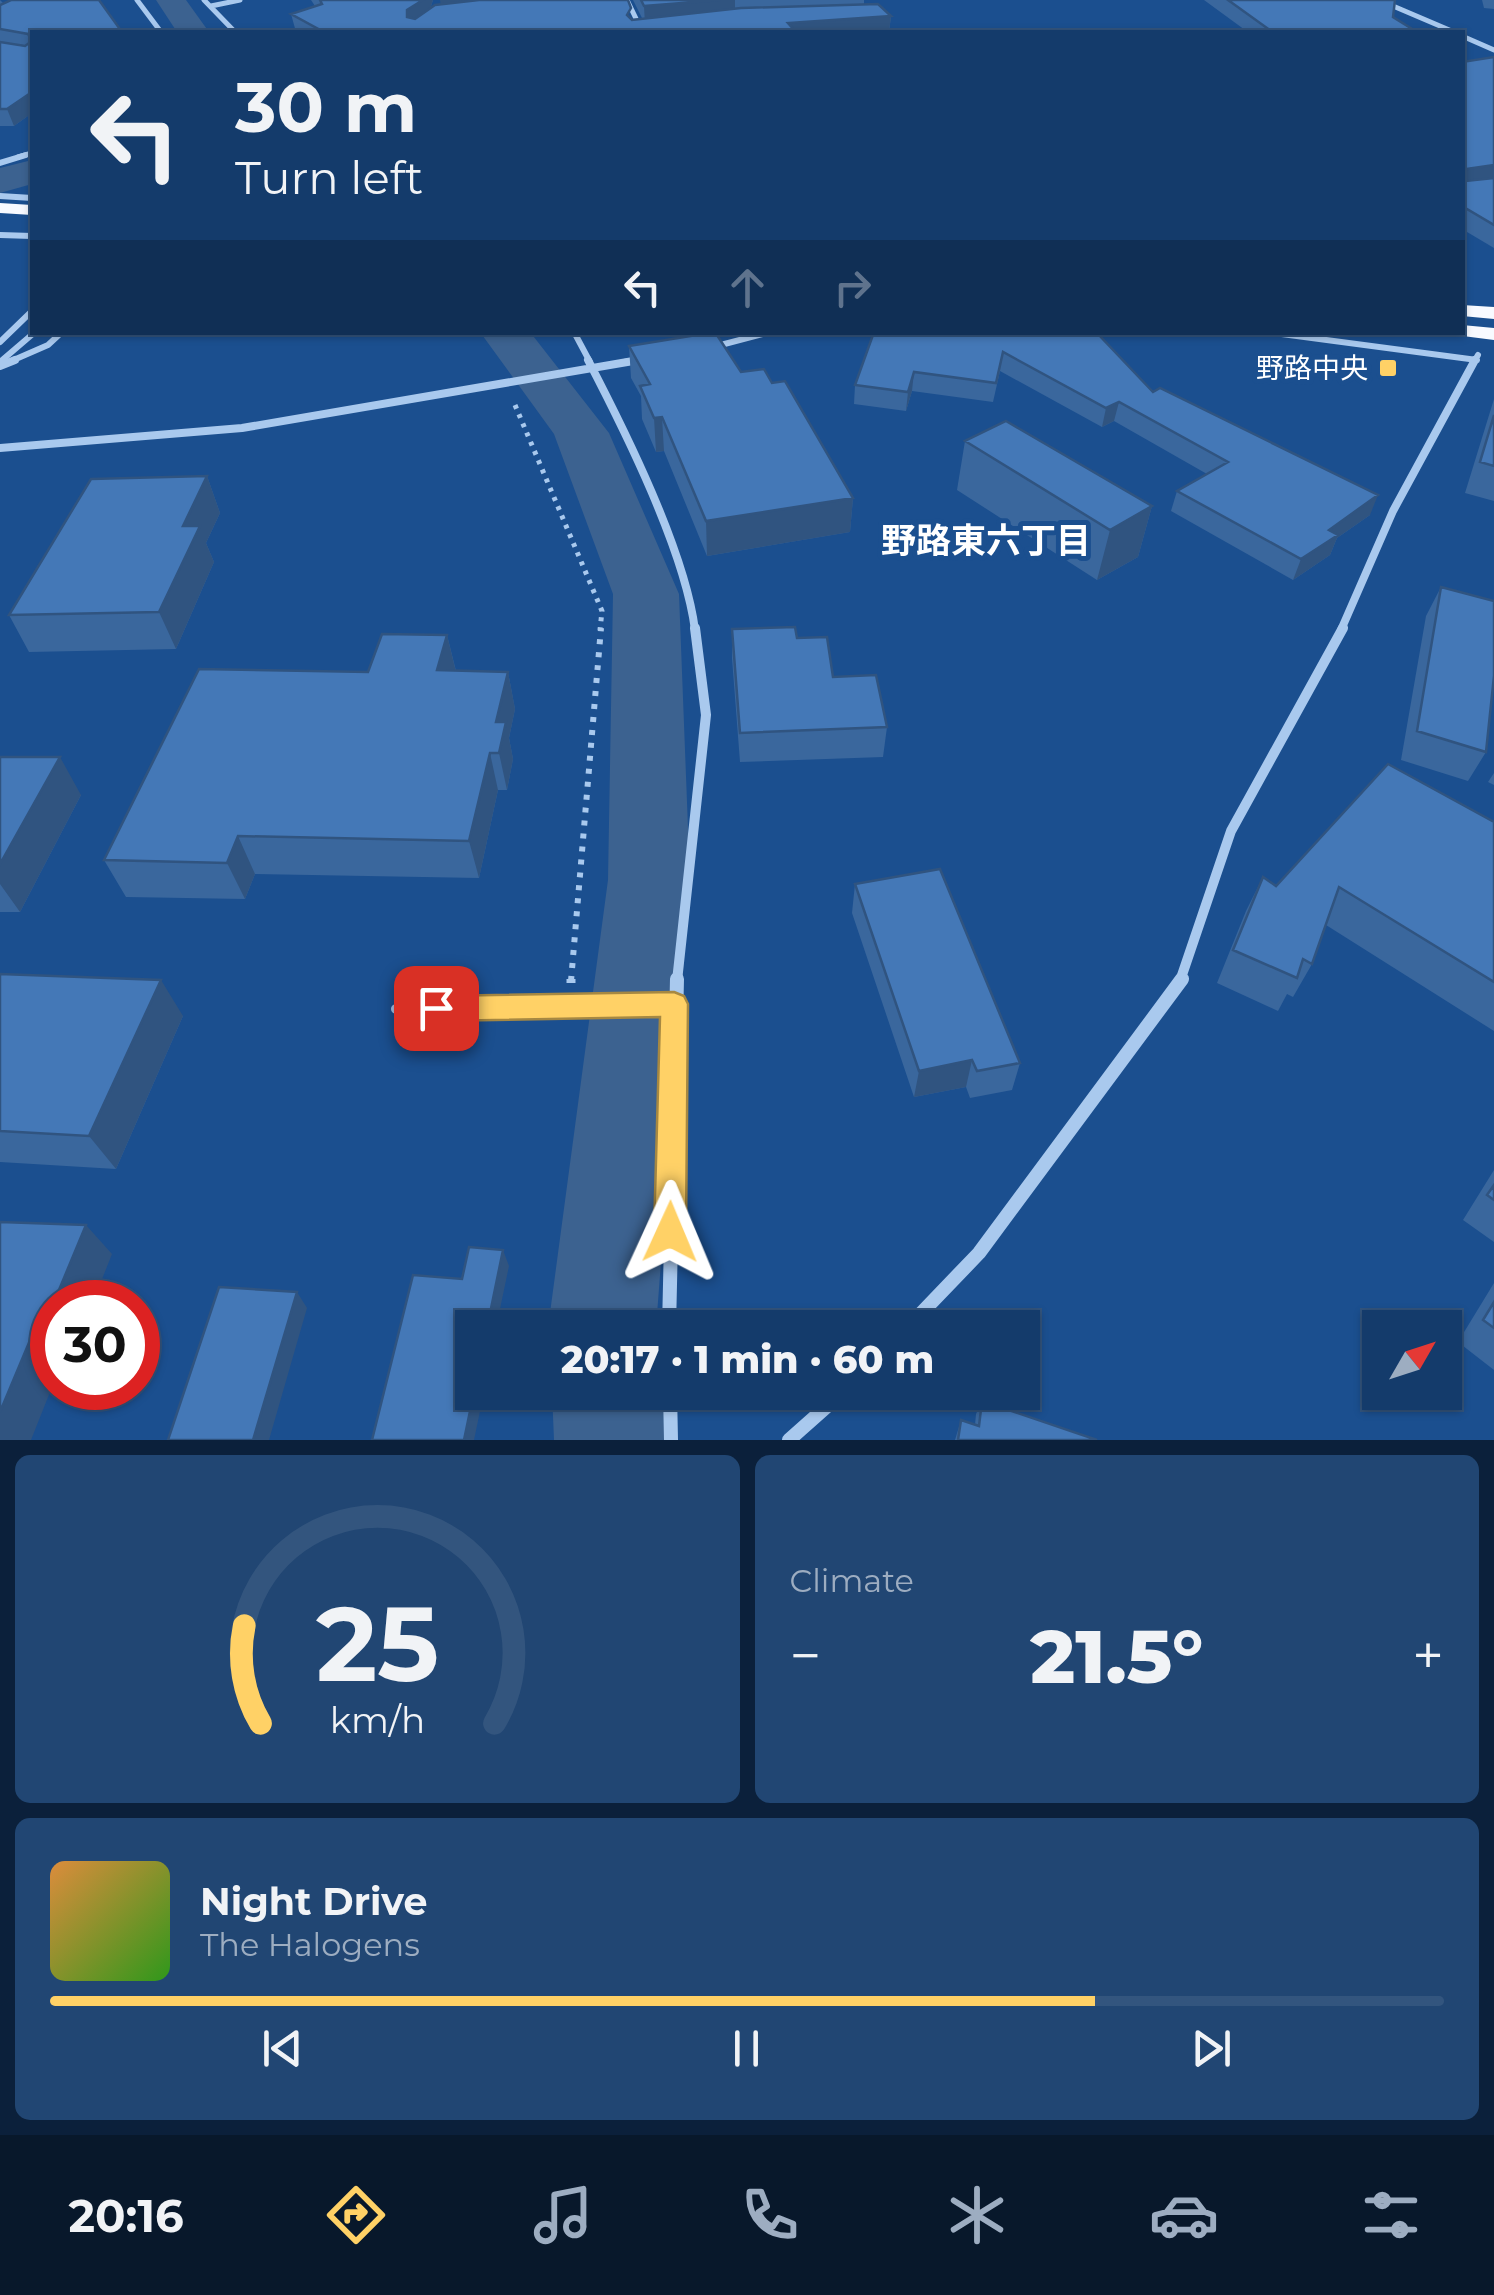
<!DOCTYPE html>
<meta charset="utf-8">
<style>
body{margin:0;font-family:Montserrat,"Noto Sans JP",sans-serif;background:#214673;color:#f1f3f6;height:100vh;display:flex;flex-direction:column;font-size:38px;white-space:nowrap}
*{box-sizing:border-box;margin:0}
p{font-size:32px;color:#9dadc1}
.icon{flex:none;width:55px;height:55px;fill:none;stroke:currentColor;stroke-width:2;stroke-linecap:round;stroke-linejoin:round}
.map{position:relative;height:1440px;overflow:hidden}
.details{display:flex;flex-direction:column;gap:15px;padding:15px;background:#0b203b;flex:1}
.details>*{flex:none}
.guide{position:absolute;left:30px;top:30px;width:1435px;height:305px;border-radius:0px;box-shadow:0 2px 8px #0004,0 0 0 2px #33557e;background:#143b6b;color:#f1f3f6;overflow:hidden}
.needle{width:65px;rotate:51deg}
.tools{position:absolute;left:1362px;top:1310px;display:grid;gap:20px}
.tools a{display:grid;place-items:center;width:100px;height:100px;border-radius:0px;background:#143b6b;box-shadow:0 2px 8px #0004,0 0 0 2px #33557e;font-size:50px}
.speed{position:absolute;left:30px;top:1280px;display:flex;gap:20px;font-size:50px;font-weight:700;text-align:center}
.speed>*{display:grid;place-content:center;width:130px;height:130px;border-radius:50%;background:#143b6b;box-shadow:0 2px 8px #0004,0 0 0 2px #33557e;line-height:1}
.speed .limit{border:15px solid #d22;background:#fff;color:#111}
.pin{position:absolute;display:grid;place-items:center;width:85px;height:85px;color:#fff;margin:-42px;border-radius:20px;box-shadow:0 5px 15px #0006}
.me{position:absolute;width:110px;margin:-55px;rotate:1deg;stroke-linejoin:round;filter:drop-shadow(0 0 8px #0008)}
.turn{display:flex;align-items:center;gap:35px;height:210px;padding:0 40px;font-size:45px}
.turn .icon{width:130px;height:130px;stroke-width:2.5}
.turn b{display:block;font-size:70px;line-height:85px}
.lanes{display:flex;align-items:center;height:95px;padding:0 40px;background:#0003;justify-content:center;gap:50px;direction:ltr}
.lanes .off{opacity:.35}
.big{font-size:75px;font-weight:800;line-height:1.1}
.details .widget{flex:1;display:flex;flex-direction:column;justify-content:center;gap:15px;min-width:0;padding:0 35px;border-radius:15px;background:#214673}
.details .dial{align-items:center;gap:0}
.dial svg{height:260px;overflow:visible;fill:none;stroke:#33557e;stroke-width:7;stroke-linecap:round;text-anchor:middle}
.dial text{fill:#f1f3f6;stroke:none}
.song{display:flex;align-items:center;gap:30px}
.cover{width:120px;height:120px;border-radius:15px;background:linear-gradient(135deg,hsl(30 70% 55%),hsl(110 70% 35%))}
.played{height:10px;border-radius:5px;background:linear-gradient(90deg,#ffd166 75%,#33557e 75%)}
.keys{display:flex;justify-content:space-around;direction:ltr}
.heat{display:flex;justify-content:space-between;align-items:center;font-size:55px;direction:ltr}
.details .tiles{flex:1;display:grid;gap:15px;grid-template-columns:1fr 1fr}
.widget:last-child{grid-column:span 2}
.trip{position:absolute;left:455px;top:1310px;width:585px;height:100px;border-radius:0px;background:#143b6b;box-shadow:0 2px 8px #0004,0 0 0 2px #33557e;font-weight:800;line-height:100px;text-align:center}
.dock{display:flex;height:160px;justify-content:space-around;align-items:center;background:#08182b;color:#9dadc1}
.dock .icon{width:70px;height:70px}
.dock .active{color:#ffd166}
.dock b{font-size:45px;color:#f1f3f6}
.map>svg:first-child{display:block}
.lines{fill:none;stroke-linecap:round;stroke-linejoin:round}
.river{fill:#3c6290;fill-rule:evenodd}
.path-far2{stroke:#a9c9ee;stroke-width:5;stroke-dasharray:4 6;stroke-linecap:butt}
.path-far1{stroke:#a9c9ee;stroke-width:6;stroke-dasharray:5 8;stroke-linecap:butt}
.path{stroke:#a9c9ee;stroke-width:9;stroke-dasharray:8 10;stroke-linecap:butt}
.service{stroke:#a9c9ee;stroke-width:10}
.minor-far4{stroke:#a9c9ee;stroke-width:5}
.minor-far3{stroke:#a9c9ee;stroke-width:6}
.minor-far2{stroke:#a9c9ee;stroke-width:8}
.minor-far1{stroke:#a9c9ee;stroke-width:10}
.minor{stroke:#a9c9ee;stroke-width:14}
.trunk{fill:#f8faff;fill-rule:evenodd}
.wall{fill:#3a679d}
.shaded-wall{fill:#305480}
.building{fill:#4478b7;stroke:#305480;stroke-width:2.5}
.route{fill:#ffd166;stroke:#a68842;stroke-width:2.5}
.poi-dot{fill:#ffd166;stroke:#1b4f8f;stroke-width:4}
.labels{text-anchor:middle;stroke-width:10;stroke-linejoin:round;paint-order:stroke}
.far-poi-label{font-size:28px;fill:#fff;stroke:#1b4f8f;text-anchor:end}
.neighbourhood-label{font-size:35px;font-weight:bold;fill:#fff;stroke:#1b4f8f}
</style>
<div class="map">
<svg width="1494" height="1440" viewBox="0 0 1494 1440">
<rect width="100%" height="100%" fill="#1b4f8f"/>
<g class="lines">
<path class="river" d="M 156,0 L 186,0 L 209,32 L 177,32 Z
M 32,160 L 32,184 L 0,193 L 0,168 Z
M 480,332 L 530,332 L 609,433 L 679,594 L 690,880 L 656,1328 L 548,1328 L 608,880 L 613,594 L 554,434 Z
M 552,1392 L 664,1392 L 670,1440 L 554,1440 Z"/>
<path class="path-far2" d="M 515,405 L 602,611 L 600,630"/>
<path class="path-far1" d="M 571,981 L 601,628"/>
<path class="path" d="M 571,983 L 571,979"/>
<path class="service" d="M 396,1009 L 674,1004"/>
<path class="minor-far4" d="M 137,0 L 161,32
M 204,0 L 235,32
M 627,0 L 642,31
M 211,6 L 240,0
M 1393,6 L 1454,32
M 1462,36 L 1494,50
M 18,157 L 32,153"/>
<path class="minor-far3" d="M 0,163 L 26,155
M 0,196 L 32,198
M 0,235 L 32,236
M 574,332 L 590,362
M 1266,332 L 1477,360
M 0,342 L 32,311
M 713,347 L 770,332
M 0,362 L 35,332
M 9,362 L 48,345 L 62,332
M 624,362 L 642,359
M 1474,362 L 1478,355"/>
<path class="minor-far2" d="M 588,360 C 625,431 685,551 695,630
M 0,366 L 15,360
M 0,448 L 242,428 L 639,360
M 1341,630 L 1393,511 L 1475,360"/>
<path class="minor-far1" d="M 677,981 L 706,715 L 695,628
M 1180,981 L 1231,831 L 1343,628"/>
<path class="minor" d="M 669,1328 L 677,979
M 907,1328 L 979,1253 L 1182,979
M 670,1392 L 671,1440
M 789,1440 L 843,1392"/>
<path class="trunk" d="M 0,203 L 32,205 L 32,215 L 0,213 Z
M 1462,305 L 1494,307 L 1494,319 L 1462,316 Z
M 1462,325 L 1494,328 L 1494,340 L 1455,335 L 1462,332 Z"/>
</g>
<path class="wall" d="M 0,0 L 32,32 L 32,113 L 14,126 L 0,126 Z
M 311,0 L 433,0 L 430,9 L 632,19 L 642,18 L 633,0 L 864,0 L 864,5 L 891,16 L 889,32 L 296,32 L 291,14 L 315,6 Z
M 1204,0 L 1395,0 L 1393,17 L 1245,30 Z
M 1482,0 L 1494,0 L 1494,9 L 1484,8 Z
M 1494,57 L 1494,248 L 1462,229 L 1462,62 Z
M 1096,332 L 1153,392 L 1370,515 L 1337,538 L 1330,555 L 1293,580 L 1171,511 L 1177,491 L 1207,474 L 1114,421 L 1102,427 L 1000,371 L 993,402 L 912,391 L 906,411 L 854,404 L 855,385 Z
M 629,346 L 741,372 L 772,383 L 853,498 L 850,532 L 707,556 L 664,451 L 656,452 L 642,419 L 641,396 L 631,378 Z
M 1494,399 L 1494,501 L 1465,493 Z
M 965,441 L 1152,506 L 1138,557 L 1097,580 L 957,490 Z
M 207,476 L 220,513 L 206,543 L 214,562 L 176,649 L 29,652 L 9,615 Z
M 1441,587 L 1486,752 L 1468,781 L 1401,760 L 1426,616 Z
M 732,629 L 797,638 L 833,677 L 887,727 L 883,757 L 740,762 L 732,658 Z
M 447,635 L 456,671 L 508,672 L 515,709 L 509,738 L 513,759 L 507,790 L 498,790 L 479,878 L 255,874 L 245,899 L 126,897 L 104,860 L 368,672 Z
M 0,757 L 81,795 L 20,912 L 0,912 Z
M 1494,773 L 1494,785 L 1488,782 Z
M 1494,822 L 1494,1031 L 1326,925 L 1312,964 L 1293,997 L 1287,994 L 1278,1011 L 1217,983 L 1246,911 L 1263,877 L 1276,886 Z
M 855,884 L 1020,1063 L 1012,1090 L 970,1098 L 966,1087 L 914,1097 L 852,913 Z
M 0,974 L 183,1016 L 116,1169 L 0,1162 Z
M 1494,1170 L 1494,1242 L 1463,1220 Z
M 1494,1283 L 1494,1370 L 1458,1342 Z
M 982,1401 L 1097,1440 L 955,1440 L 961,1420 L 975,1425 L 976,1414 Z"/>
<path class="shaded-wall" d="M 423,0 L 433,0 L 427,18 L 410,28 L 407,17 L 407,10 Z
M 440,0 L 496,0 L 442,12 Z
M 720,0 L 735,0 L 735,17 L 645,25 L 644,6 Z
M 891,16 L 889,32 L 788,32 L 788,23 Z
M 32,92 L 32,113 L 14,126 L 7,109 Z
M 1494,165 L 1494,181 L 1462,186 L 1462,175 L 1467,169 Z
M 914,372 L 912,391 L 906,411 L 908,392 Z
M 1119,402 L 1114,421 L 1102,427 L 1106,408 Z
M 662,417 L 664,451 L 656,452 L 654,418 Z
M 207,476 L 220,513 L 206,543 L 214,562 L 176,649 L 159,612 L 183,526 Z
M 1378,495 L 1370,515 L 1337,538 L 1330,555 L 1293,580 L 1301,559 L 1329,530 Z
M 853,498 L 850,532 L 707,556 L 706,521 Z
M 1152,506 L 1138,557 L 1097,580 L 1110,530 Z
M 447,635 L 456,672 L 437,670 Z
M 508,672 L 515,709 L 509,738 L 513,759 L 507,790 L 499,753 L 496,722 Z
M 490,753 L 498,790 L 479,878 L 469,841 Z
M 60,757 L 81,795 L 20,912 L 0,884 L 0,864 Z
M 238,836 L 255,874 L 245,899 L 227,863 Z
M 161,980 L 183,1016 L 116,1169 L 89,1136 Z
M 972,1060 L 966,1087 L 914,1097 L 919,1071 Z
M 86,1225 L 112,1254 L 93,1302 L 54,1302 Z
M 503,1250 L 509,1266 L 496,1328 L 487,1328 Z
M 297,1292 L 307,1308 L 269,1440 L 253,1440 Z
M 46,1302 L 52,1308 L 52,1387 L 31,1440 L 0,1440 L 0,1412 Z
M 474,1392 L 484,1392 L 474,1440 L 464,1440 Z"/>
<path class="building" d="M 11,0 L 99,0 L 122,32 L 32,32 L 32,92 L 7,109 L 0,109 L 0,42 L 25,46 L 32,41 L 28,34 L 0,29 L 0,5 Z
M 320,0 L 423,0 L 407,10 L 407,17 L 415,19 L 435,5 L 479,0 L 628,0 L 631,8 L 627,15 L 632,20 L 741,8 L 878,4 L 891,16 L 788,23 L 796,32 L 324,32 L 291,14 L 322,4 Z
M 641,0 L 720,0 L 644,6 Z
M 1228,0 L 1395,0 L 1393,17 L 1417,32 L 1226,32 L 1267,28 Z
M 1494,57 L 1494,165 L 1467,169 L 1462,175 L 1462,62 Z
M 1462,175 L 1466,181 L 1494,178 L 1494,225 L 1462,206 Z
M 715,332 L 741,372 L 764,369 L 772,383 L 785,381 L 853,498 L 706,521 L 662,417 L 654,418 L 640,386 L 650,384 L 629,346 Z
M 874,332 L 1096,332 L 1153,392 L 1160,388 L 1378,495 L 1329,530 L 1338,535 L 1301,559 L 1177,491 L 1228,462 L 1119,402 L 1106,408 L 1003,352 L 996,383 L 914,372 L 908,392 L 855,385 Z
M 1494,415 L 1494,466 L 1480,462 Z
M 1006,421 L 1152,506 L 1110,530 L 965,441 Z
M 207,476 L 183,526 L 200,526 L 159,612 L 9,615 L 91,479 Z
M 1441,587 L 1494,601 L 1494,676 L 1486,752 L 1417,731 Z
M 795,627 L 797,638 L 827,637 L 833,677 L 876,675 L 887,727 L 740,733 L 732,629 Z
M 382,634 L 447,635 L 437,670 L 508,672 L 496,722 L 506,722 L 499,753 L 490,753 L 469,841 L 238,836 L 227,863 L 104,860 L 199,669 L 368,672 Z
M 0,757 L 60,757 L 0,864 Z
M 1388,764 L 1494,822 L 1494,982 L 1339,887 L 1312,964 L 1303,959 L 1297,978 L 1233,950 L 1263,877 L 1276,886 Z
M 940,869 L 1020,1063 L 977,1071 L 972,1060 L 919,1071 L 855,884 Z
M 0,974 L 161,980 L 89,1136 L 0,1131 Z
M 1494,1185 L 1494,1200 L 1487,1195 Z
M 0,1222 L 86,1225 L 54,1302 L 46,1302 L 0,1412 Z
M 469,1247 L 503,1250 L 487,1328 L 472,1328 L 472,1392 L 474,1392 L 464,1440 L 372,1440 L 413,1275 L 462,1279 Z
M 219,1287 L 297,1292 L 253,1440 L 168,1440 Z
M 1494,1302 L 1494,1328 L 1483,1320 Z
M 982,1401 L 1097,1440 L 958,1440 L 961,1420 L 979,1426 Z"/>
<path class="route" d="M 674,992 L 684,996 L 688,1004 L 686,1232 L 682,1243 L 670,1248 L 659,1243 L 654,1232 L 660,1017 L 436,1021 L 426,1017 L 421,1008 L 426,1000 L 436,996 Z"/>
<rect class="poi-dot" x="1378" y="358" width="20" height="20" rx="5"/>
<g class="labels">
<g class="far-poi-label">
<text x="1368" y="378">野路中央</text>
</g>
<g class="neighbourhood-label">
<text x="986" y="553">野路東六丁目</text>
</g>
</g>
</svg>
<div class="tools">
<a><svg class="needle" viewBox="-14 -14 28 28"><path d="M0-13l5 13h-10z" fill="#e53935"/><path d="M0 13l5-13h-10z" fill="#9dadc1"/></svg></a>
</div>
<div class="speed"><div class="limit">30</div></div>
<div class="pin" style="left:436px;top:1008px;background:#d93025"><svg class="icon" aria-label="arrive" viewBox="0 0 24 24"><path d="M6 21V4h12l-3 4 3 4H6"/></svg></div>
<svg class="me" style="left:670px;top:1232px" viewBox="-20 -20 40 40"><path d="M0-17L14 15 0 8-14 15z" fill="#ffd166" stroke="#fff" stroke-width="4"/></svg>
<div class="trip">20:17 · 1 min · 60 m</div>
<div class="guide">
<div class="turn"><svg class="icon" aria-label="left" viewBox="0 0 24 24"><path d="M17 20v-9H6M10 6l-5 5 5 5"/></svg><div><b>30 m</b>Turn left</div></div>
<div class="lanes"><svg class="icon" aria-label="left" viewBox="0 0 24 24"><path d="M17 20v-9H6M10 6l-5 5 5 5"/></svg><svg class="icon off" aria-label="ahead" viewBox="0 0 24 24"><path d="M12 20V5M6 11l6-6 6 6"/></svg><svg class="icon off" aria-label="right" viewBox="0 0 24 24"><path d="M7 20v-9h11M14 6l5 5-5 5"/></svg></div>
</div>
</div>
<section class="details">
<div class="tiles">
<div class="widget dial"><svg viewBox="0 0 100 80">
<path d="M14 69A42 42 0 1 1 86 69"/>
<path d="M14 69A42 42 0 0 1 9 39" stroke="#ffd166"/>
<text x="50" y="56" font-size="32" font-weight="700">25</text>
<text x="50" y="72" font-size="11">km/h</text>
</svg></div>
<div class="widget"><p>Climate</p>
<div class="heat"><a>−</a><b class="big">21.5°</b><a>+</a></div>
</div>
<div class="widget">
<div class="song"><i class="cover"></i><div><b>Night Drive</b><p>The Halogens</p></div></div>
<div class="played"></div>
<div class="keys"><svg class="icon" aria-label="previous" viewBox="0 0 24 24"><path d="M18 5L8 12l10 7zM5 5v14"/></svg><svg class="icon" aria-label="pause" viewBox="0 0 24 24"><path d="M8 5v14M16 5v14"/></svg><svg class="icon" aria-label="next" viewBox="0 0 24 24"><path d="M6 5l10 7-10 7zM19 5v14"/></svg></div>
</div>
</div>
</section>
<nav class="dock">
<b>20:16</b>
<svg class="icon active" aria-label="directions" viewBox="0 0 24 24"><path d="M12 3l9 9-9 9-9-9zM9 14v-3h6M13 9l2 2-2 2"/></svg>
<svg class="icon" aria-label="music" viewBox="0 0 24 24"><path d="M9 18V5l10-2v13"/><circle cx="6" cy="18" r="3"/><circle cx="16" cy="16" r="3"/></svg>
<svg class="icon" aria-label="phone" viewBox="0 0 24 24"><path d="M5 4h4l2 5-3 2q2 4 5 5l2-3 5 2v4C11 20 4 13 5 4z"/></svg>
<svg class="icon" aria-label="climate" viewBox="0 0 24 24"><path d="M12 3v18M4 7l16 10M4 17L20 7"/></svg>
<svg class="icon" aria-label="car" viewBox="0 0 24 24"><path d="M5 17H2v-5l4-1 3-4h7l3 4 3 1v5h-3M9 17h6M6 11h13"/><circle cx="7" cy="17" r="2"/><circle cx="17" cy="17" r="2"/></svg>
<svg class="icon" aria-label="filters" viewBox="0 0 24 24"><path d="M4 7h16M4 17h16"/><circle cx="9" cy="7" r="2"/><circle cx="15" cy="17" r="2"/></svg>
</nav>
